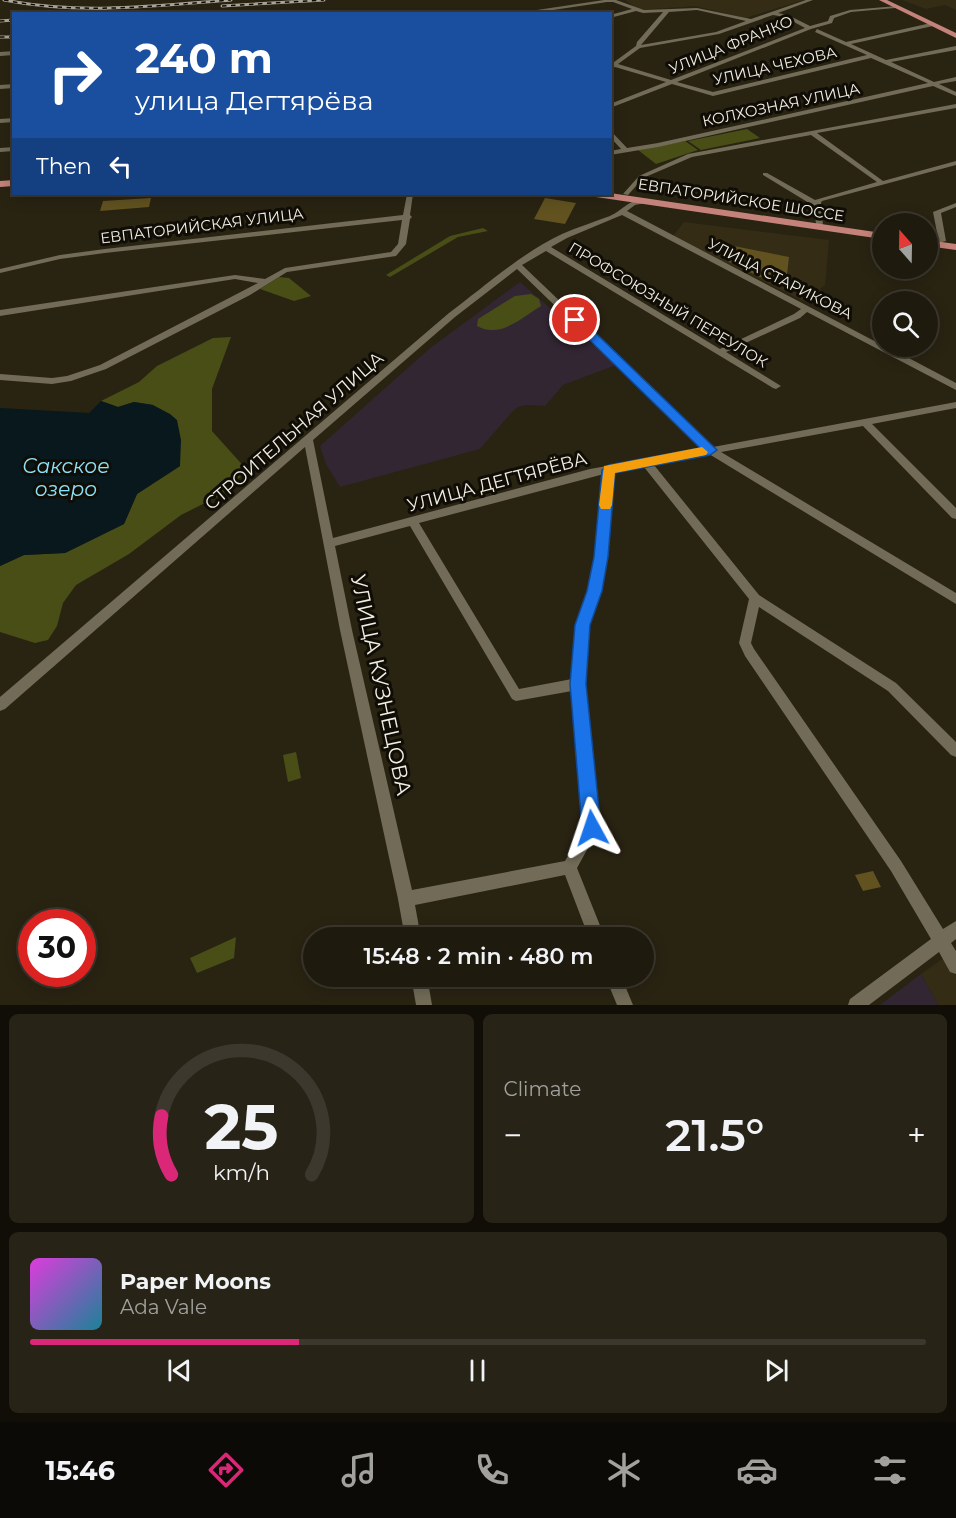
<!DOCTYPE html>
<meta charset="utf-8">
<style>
body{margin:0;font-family:Montserrat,sans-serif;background:#272317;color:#f1f3f6;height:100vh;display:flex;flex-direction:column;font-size:22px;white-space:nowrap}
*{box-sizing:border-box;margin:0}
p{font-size:20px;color:#a1a19e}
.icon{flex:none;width:33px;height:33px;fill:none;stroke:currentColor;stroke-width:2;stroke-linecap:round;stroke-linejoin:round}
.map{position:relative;height:1005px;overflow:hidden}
.panel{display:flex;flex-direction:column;gap:9px;padding:9px;background:#110e08;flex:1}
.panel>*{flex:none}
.banner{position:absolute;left:12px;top:12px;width:600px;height:183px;border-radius:0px;box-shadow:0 3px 15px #0003,0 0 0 2px #3c382e;background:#1a4fa0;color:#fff;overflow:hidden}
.needle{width:39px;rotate:340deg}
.buttons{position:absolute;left:872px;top:213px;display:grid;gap:12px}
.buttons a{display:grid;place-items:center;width:66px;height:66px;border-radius:50%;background:#1f1a0e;box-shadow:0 3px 15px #0003,0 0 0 2px #3c382e;font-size:30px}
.speed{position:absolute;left:18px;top:909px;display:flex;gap:12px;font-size:30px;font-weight:700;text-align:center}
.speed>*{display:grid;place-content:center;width:78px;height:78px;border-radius:50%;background:#1f1a0e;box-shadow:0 3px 15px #0003,0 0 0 2px #3c382e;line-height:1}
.speed .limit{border:9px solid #d22;background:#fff;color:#111}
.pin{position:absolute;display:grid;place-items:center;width:51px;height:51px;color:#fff;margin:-26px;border:3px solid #fff;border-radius:50%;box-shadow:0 2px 6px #0007}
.me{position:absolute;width:66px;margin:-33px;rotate:355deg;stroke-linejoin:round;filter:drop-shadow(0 0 4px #0008)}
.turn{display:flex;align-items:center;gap:21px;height:126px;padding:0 24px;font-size:27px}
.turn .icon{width:78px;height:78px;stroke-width:2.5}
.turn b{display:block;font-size:42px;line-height:51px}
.then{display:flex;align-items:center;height:57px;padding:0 24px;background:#0003;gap:12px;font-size:22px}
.big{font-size:45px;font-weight:600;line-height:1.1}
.panel .card{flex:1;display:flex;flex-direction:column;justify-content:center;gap:9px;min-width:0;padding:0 21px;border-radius:9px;background:#272317}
.panel .dial{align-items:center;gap:0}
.dial svg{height:156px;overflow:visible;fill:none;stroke:#3c382e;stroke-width:7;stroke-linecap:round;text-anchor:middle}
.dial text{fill:#f1f3f6;stroke:none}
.song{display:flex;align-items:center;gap:18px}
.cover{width:72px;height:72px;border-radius:9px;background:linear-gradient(135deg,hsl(300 70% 55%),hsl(190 70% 35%))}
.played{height:6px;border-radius:3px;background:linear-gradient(90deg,#db2777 30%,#3c382e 30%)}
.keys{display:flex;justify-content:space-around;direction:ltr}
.heat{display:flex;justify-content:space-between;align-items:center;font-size:33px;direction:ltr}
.panel .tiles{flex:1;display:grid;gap:9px;grid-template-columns:1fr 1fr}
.card:last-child{grid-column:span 2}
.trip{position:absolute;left:303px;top:927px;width:351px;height:60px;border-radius:30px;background:#1f1a0e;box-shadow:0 3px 15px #0003,0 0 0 2px #3c382e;font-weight:600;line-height:60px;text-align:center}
.tab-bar{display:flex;height:96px;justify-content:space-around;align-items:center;background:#0c0a06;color:#a1a19e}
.tab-bar .icon{width:42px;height:42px}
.tab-bar .selected{color:#db2777}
.tab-bar b{font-size:27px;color:#f1f3f6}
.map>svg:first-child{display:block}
.built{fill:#342c14}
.education{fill:#322633}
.green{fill:#494e17}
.water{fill:#08181c}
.building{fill:#615220}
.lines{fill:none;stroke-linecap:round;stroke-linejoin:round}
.minor{fill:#716b57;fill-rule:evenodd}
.major{fill:#c4827a;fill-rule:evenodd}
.rail-casing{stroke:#aba79a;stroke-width:3}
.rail{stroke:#0f0d06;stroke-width:1.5;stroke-dasharray:4.5;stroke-linecap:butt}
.route{fill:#1a73e8;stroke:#114b97;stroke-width:1.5}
.slow{fill:#f59e0b}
.labels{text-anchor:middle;stroke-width:6;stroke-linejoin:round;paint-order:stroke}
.far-street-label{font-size:15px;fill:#f3efe4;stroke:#0f0d06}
.street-label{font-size:18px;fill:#f3efe4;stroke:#0f0d06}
.water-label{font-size:20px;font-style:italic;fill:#8ce3f8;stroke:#0f0d06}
.near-street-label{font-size:21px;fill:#f3efe4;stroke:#0f0d06}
</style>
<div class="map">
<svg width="956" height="1005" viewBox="0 0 956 1005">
<rect width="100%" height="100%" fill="#292312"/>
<path class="built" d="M 625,0 L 804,0 L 745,18 L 695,6 L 639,10 Z
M 902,0 L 956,0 L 956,10 L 945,5 L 926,9 Z
M 684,222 L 829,240 L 825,285 L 805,302 L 673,236 Z
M 945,957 L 956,976 L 956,1005 L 938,1005 L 921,974 Z"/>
<path class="education" d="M 520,282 L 616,365 L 563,385 L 545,406 L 526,405 L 518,407 L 511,413 L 480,449 L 340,487 L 326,464 L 320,446 L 429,349 Z
M 921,974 L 938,1005 L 880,1005 Z"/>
<path class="green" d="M 747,129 L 760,138 L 701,150 L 688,141 Z
M 685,141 L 698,150 L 656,164 L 638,150 Z
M 483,228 L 488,231 L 458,237 L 390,277 L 386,275 L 450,236 Z
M 279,277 L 289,278 L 311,296 L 294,301 L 260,289 Z
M 531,294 L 539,299 L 541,306 C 521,318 500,339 477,326 L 478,319 L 515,296 Z
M 231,337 L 212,389 L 212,431 L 247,470 L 223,494 L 181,515 L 129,554 L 76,585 L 63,603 L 57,626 L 48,640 L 35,643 L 0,632 L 0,566 L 24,555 L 65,553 L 124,524 L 137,494 L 180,466 L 153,405 L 134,402 L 118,407 L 101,401 L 139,382 L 157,366 L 213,338 Z
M 296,752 L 301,778 L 288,782 L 283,755 Z
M 236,937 L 234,958 L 197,973 L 190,958 Z"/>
<path class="water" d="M 101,401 L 118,407 L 134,402 L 153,405 L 170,414 L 177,420 L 181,440 L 180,466 L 137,494 L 124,524 L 65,553 L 24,555 L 0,566 L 0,408 L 89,413 Z"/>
<path class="building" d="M 151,198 L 149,207 L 100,211 L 103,201 Z
M 545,198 L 576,203 L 565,224 L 534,219 Z
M 729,245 L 789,257 L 787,275 L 777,273 L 776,280 L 760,277 L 725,260 Z
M 873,871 L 881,887 L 863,891 L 855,875 Z"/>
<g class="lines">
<path class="minor" d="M 604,0 L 616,0 L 644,10 L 697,8 L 751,19 L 806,0 L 813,0 L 778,13 L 788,15 L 810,26 L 828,21 L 830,16 L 850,10 L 897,6 L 895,8 L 851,12 L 834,18 L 832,23 L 811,29 L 677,82 L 713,92 L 867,55 L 815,32 L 817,29 L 846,42 L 931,23 L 933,26 L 851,44 L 886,60 L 956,46 L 956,50 L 891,62 L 934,82 L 956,77 L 956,81 L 939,84 L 956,92 L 956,96 L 933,86 L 658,147 L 610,155 L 610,151 L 621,149 L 610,137 L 610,130 L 627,148 L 658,143 L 928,83 L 871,58 L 713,96 L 672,84 L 610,108 L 610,104 L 666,82 L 615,67 L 610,69 L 610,65 L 636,46 L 637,42 L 663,12 L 643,13 L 636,11 L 610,18 L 610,15 L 632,9 L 613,2 L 607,2 L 526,14 L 510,14 ZM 697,10 L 746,21 L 716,32 L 641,45 L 669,12 ZM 773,15 L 785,17 L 805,28 L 671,80 L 618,64 L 640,48 L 719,34 Z
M 14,51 L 14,55 L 0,56 L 0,52 Z
M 14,84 L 14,88 L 0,89 L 0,85 Z
M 956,104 L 956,108 L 817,133 L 883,181 L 956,161 L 956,165 L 822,201 L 821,203 L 823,226 L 816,224 L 814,206 L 763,175 L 763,173 L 767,173 L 815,200 L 877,182 L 811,135 L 692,157 L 643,178 L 628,195 L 623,194 L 639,176 L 688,154 Z
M 14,118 L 14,122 L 0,123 L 0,119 Z
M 14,147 L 14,151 L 0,152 L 0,148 Z
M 407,194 L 413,194 L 410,215 L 412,217 L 410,219 L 406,244 L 396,256 L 287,272 L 250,295 L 106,369 L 71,381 L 52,384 L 0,380 L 0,374 L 52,378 L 67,376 L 100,365 L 258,283 L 235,279 L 0,316 L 0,310 L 235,275 L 265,279 L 285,268 L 391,252 L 398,244 L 402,220 L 105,253 L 60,259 L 0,273 L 0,269 L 60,255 L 105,249 L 403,215 Z
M 642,199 L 645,199 L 645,203 L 635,205 L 627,211 L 882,345 L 882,346 L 886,346 L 956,383 L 956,390 L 807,312 L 800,318 L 726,352 L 781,386 L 776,389 L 773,388 L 546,251 L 522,265 L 713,447 L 956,402 L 956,408 L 872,424 L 956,508 L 956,519 L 952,518 L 863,426 L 721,452 L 956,593 L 956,604 L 709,454 L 654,465 L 759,595 L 896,683 L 956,742 L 956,757 L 951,755 L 888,691 L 759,607 L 751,643 L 754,649 L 901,861 L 943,929 L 956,921 L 956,939 L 951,943 L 956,951 L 956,974 L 950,972 L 939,952 L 869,1005 L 848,1005 L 850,999 L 931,939 L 891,871 L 745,656 L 739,643 L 749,599 L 644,467 L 614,472 L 607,557 L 600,591 L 589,625 L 584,684 L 599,828 L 577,868 L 605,938 L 589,938 L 565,875 L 415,905 L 421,938 L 405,938 L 398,899 L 340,630 L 305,447 L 5,709 L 0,711 L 0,697 L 449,313 C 484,287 523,252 562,234 C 578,227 594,222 610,216 C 623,210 626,202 642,199 ZM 622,215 L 801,309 L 794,314 L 720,349 L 551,247 L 567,238 ZM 517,269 L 703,449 L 590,469 L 333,538 L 313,440 L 455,317 ZM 604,474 L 595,557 L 588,591 L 577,625 L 572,679 L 519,689 L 419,523 ZM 410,526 L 512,699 L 516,701 L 572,691 L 585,827 L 565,861 L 412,890 L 352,630 L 335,546 Z
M 956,203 L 956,207 L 941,213 L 946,241 L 939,243 L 933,212 Z
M 411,976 L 427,976 L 432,1005 L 416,1005 Z
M 605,976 L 621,976 L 633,1005 L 617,1005 Z"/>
<path class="major" d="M 879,0 L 887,0 L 956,33 L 956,38 Z
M 14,180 L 14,186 L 0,187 L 0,181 Z
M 610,193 L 882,233 L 882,239 L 596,197 L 592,194 Z
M 927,240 L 956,244 L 956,250 L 927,246 Z"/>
<g class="rail-casing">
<path id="rail" d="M 4,0 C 80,15 155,6 231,0
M 222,6 L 324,0
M 0,21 L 14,20
M 0,37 L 14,37"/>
</g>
<use href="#rail" class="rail"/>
</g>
<path class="route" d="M 575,316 L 579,317 L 717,450 L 710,455 L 615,473 L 608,557 L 602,591 L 590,625 L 586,684 L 601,828 L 598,834 L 592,837 L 585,834 L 582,828 L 570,684 L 575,625 L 587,591 L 594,557 L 602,470 L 609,465 L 700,448 L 571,322 L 571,317 Z"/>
<path class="slow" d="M 702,447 L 708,452 L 706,455 L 615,473 L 612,505 L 610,509 L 601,509 L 599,505 L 604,466 Z"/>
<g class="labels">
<g class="far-street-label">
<text transform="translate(731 45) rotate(-22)" y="5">УЛИЦА ФРАНКО</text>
<text transform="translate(775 66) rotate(-13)" y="5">УЛИЦА ЧЕХОВА</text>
<text transform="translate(781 105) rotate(-12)" y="5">КОЛХОЗНАЯ УЛИЦА</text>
<text transform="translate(741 200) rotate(9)" y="5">ЕВПАТОРИЙСКОЕ ШОССЕ</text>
<text transform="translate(202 226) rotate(-7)" y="5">ЕВПАТОРИЙСКАЯ УЛИЦА</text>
<text transform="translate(780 279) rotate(27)" y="5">УЛИЦА СТАРИКОВА</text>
<text transform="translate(668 305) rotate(31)" y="5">ПРОФСОЮЗНЫЙ ПЕРЕУЛОК</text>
</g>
<g class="street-label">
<text transform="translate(294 431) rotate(-41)" y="6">СТРОИТЕЛЬНАЯ УЛИЦА</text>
<text transform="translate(497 482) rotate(-15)" y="6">УЛИЦА ДЕГТЯРЁВА</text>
</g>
<g class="water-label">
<text x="66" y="473">Сакское<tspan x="66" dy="23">озеро</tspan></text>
</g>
<g class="near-street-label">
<text transform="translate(381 685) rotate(78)" y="7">УЛИЦА КУЗНЕЦОВА</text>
</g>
</g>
</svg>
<div class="buttons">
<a><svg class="needle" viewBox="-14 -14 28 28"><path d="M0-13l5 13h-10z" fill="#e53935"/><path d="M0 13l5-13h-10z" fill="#a1a19e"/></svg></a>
<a><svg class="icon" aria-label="search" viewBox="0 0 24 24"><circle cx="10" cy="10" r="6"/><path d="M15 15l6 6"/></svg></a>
</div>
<div class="speed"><div class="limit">30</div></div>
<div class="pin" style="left:575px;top:320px;background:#d93025"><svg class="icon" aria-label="arrive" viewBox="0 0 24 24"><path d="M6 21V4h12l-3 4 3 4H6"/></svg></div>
<svg class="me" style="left:592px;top:828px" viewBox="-20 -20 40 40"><path d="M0-17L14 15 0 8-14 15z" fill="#1a73e8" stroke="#fff" stroke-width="4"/></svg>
<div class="trip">15:48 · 2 min · 480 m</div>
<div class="banner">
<div class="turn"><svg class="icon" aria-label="right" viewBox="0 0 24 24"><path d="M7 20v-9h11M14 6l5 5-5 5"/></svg><div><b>240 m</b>улица Дегтярёва</div></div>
<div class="then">Then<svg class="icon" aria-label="left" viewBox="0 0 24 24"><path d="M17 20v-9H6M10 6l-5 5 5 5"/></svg></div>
</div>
</div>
<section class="panel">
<div class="tiles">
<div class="card dial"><svg viewBox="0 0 100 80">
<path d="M14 69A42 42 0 1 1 86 69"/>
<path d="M14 69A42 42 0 0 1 9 39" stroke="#db2777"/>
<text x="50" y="56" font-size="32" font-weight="700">25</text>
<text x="50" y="72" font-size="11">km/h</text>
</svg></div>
<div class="card"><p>Climate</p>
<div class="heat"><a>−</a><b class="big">21.5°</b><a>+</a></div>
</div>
<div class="card">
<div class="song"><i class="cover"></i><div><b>Paper Moons</b><p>Ada Vale</p></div></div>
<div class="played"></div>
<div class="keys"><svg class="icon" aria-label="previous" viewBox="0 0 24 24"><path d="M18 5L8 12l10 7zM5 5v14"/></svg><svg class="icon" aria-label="pause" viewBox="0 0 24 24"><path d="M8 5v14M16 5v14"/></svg><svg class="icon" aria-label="next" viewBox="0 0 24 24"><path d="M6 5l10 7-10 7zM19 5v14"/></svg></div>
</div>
</div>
</section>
<nav class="tab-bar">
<b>15:46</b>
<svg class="icon selected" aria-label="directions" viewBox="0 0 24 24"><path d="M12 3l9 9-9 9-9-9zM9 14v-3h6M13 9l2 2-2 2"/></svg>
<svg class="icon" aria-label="music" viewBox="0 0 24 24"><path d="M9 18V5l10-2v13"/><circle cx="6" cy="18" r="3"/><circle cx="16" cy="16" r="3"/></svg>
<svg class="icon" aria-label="phone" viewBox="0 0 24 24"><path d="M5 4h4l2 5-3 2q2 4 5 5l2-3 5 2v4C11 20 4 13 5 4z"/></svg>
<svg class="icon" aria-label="climate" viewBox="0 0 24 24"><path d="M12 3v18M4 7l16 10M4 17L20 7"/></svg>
<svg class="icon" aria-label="car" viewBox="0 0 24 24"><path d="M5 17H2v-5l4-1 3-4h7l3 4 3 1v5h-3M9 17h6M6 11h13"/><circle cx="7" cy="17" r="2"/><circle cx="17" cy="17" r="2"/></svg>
<svg class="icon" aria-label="filters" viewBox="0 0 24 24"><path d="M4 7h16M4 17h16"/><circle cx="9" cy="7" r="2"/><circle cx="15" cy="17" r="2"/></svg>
</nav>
